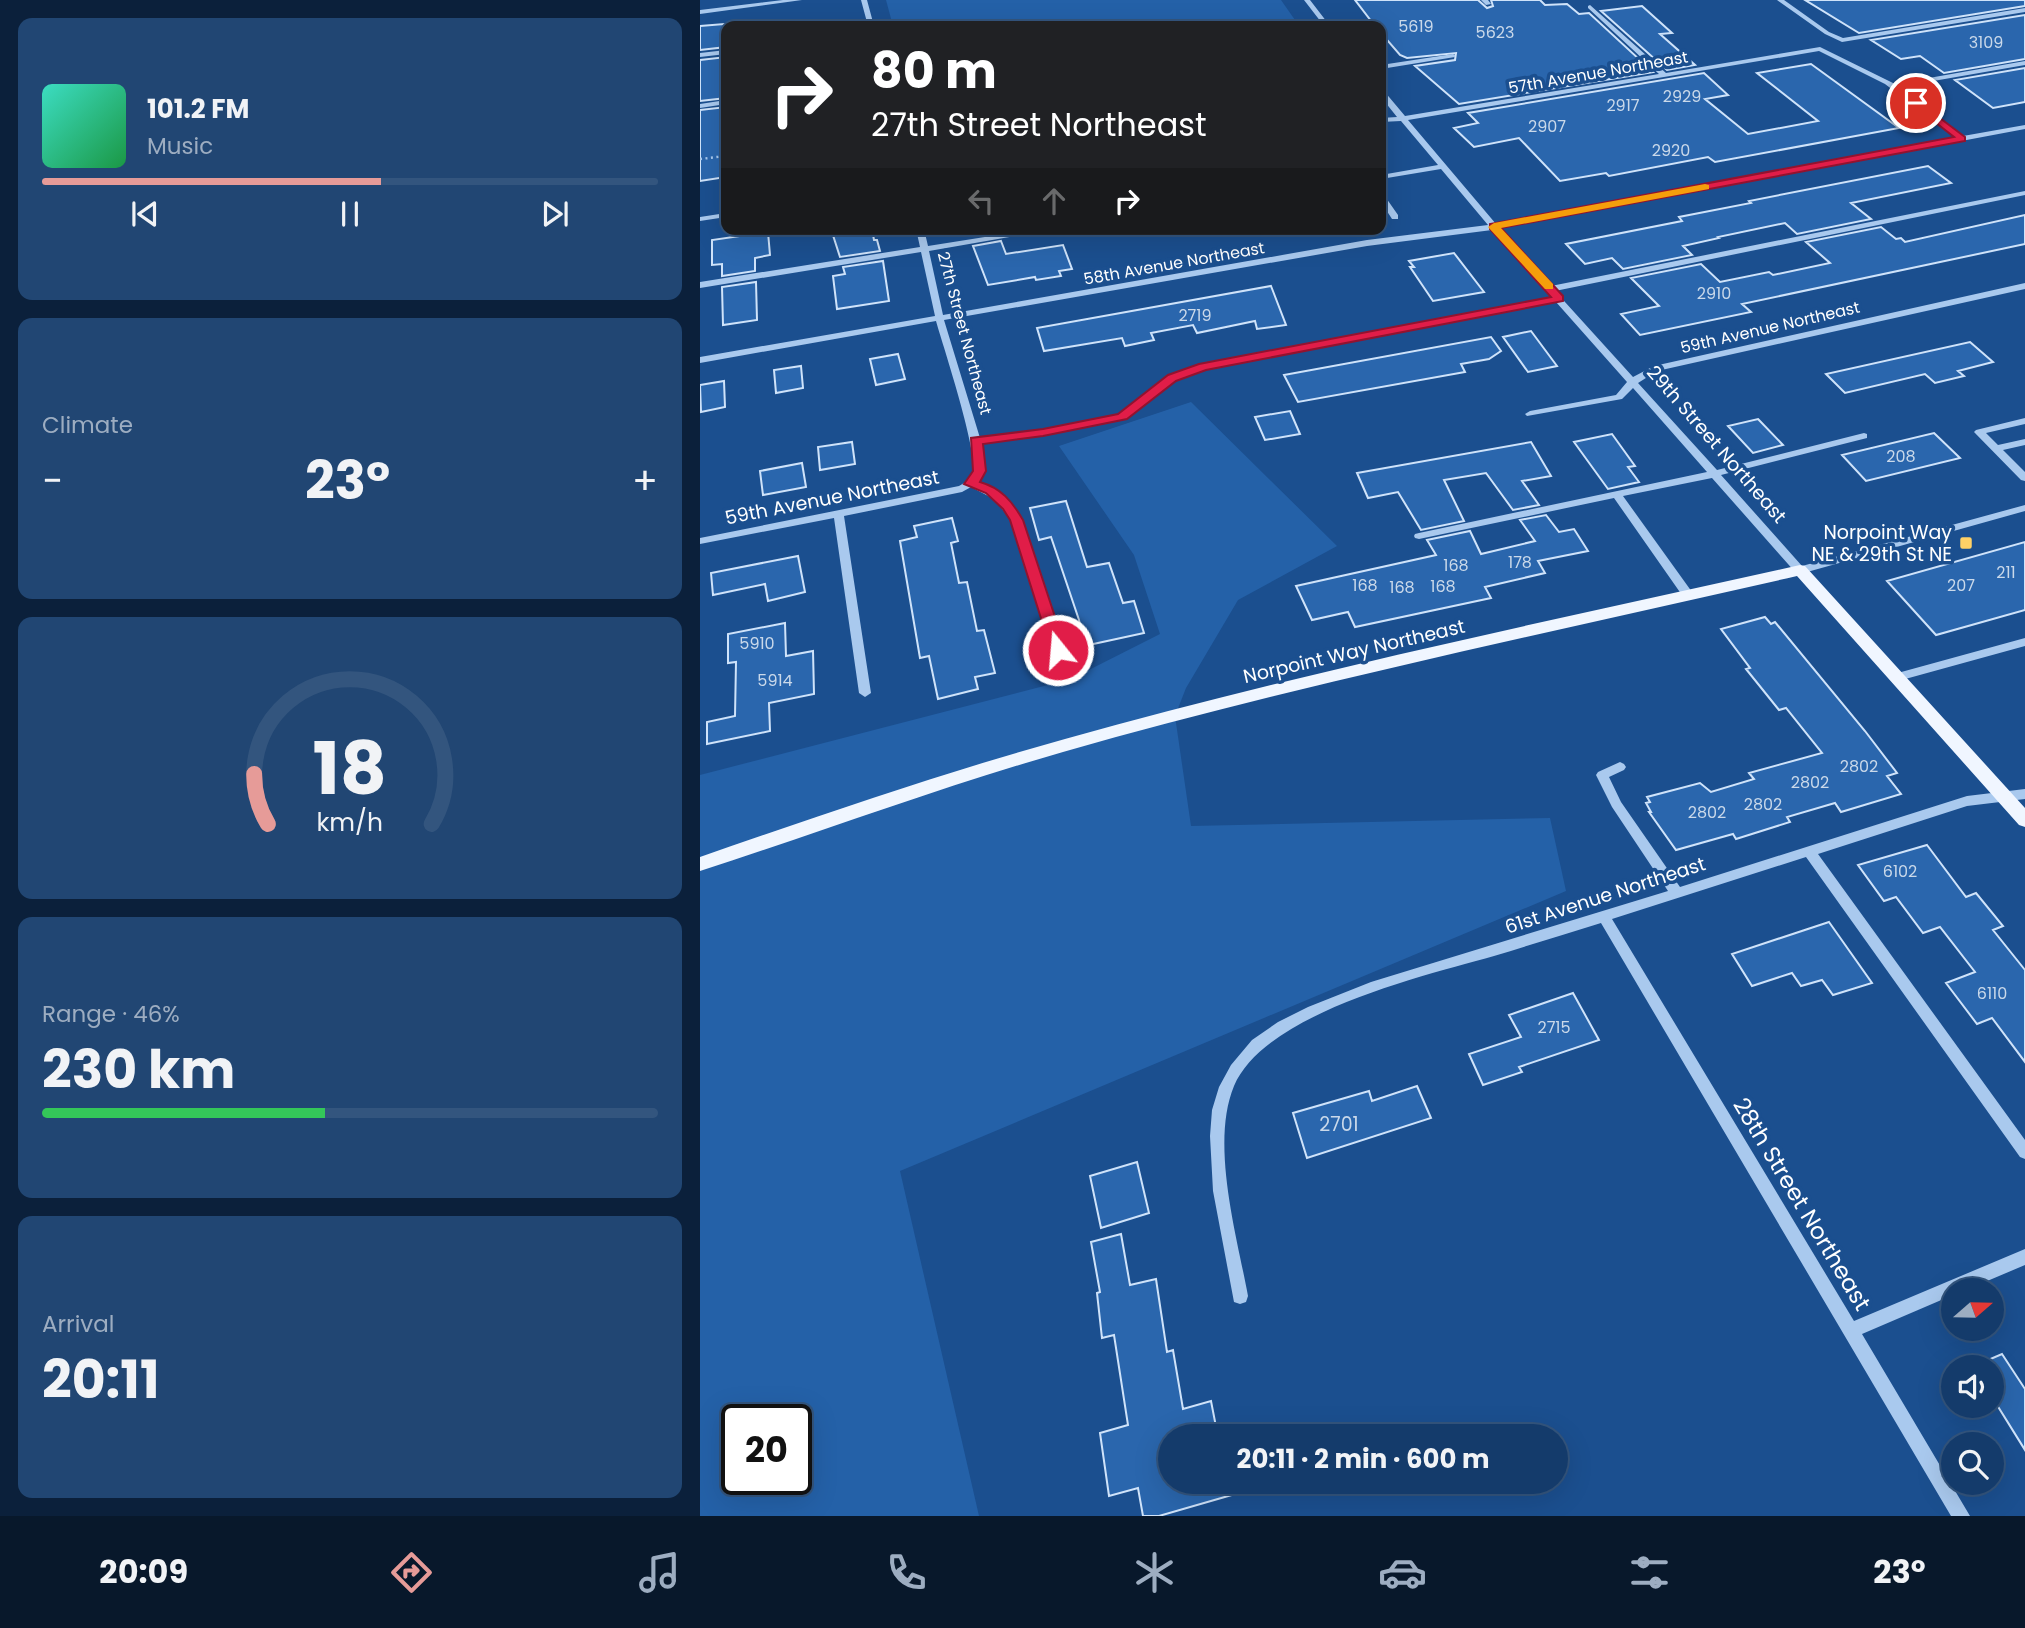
<!DOCTYPE html>
<meta charset="utf-8">
<style>
body{margin:0;font-family:Poppins,sans-serif;background:#214673;color:#f1f3f6;height:100vh;display:flex;flex-direction:column;font-size:26px;white-space:nowrap}
*{box-sizing:border-box;margin:0}
p{font-size:23px;color:#9dadc1}
.icon{flex:none;width:38px;height:38px;fill:none;stroke:currentColor;stroke-width:2;stroke-linecap:round;stroke-linejoin:round}
.map{position:relative;flex:1;overflow:hidden}
.details{display:flex;flex-direction:column;gap:18px;padding:18px;background:#0b203b;width:700px}
.details>*{flex:none}
.banner{position:absolute;left:21px;top:21px;width:665px;height:214px;border-radius:14px;box-shadow:0 7px 28px #0002,0 0 0 2px #33557e;background:#202124;color:#fff;overflow:hidden}
.needle{width:46px;rotate:70deg}
.controls{position:absolute;left:1241px;top:1278px;display:grid;gap:14px}
.controls a{display:grid;place-items:center;width:63px;height:63px;border-radius:50%;background:#143b6b;box-shadow:0 7px 28px #0002,0 0 0 2px #33557e;font-size:35px}
.speed{position:absolute;left:21px;top:1404px;display:flex;gap:14px;font-size:35px;font-weight:700;text-align:center}
.speed>*{display:grid;place-content:center;width:91px;height:91px;border-radius:50%;background:#143b6b;box-shadow:0 7px 28px #0002,0 0 0 2px #33557e;line-height:1}
.speed .limit{border:4px solid #111;border-radius:10px;background:#fff;color:#111}
.pin{position:absolute;display:grid;place-items:center;width:60px;height:60px;color:#fff;margin:-30px;border:4px solid #fff;border-radius:50%;box-shadow:0 2px 7px #0007}
.me{position:absolute;width:77px;margin:-38px;rotate:343deg;stroke-linejoin:round;filter:drop-shadow(0 0 5px #0008)}
.turn{display:flex;align-items:center;gap:24px;height:147px;padding:0 35px;font-size:32px}
.turn .icon{width:91px;height:91px;stroke-width:2.5}
.turn b{display:block;font-size:49px;line-height:60px}
.lanes{display:flex;align-items:center;height:66px;padding:0 35px;background:#0003;justify-content:center;gap:35px;direction:ltr}
.lanes .off{opacity:.35}
.big{font-size:52px;font-weight:700;line-height:1.1}
.details .widget{flex:1;display:flex;flex-direction:column;justify-content:center;gap:10px;min-width:0;padding:0 24px;border-radius:14px;background:#214673}
.details .dial{align-items:center;gap:0}
.dial svg{height:182px;overflow:visible;fill:none;stroke:#33557e;stroke-width:7;stroke-linecap:round;text-anchor:middle}
.dial text{fill:#f1f3f6;stroke:none}
.song{display:flex;align-items:center;gap:21px}
.cover{width:84px;height:84px;border-radius:10px;background:linear-gradient(135deg,hsl(170 70% 55%),hsl(140 70% 35%))}
.played{height:7px;border-radius:4px;background:linear-gradient(90deg,#e69b98 55%,#33557e 55%)}
.keys{display:flex;justify-content:space-around;direction:ltr}
.heat{display:flex;justify-content:space-between;align-items:center;font-size:38px;direction:ltr}
.charge{height:10px;border-radius:5px;background:linear-gradient(90deg,#34c759 46%,#33557e 0)}
.trip{position:absolute;left:458px;top:1424px;width:410px;height:70px;border-radius:35px;background:#143b6b;box-shadow:0 7px 28px #0002,0 0 0 2px #33557e;font-weight:700;line-height:70px;text-align:center}
.menu{display:flex;height:112px;justify-content:space-around;align-items:center;background:#08182b;color:#9dadc1}
.menu .icon{width:49px;height:49px}
.menu .active{color:#e69b98}
.menu b{font-size:32px;color:#f1f3f6}
main{display:flex;flex:1;min-height:0}
.map>svg:first-child{display:block}
.green{fill:#2461a8;fill-rule:evenodd}
.building{fill:#2a66ad;stroke:#cfe3fa;stroke-width:2}
.lines{fill:none;stroke-linecap:round;stroke-linejoin:round}
.path{stroke:#a9c9ee;stroke-width:2.5;stroke-dasharray:2 3.5;stroke-linecap:butt}
.minor{fill:#a9c9ee;fill-rule:evenodd}
.major{fill:#f0f6ff;fill-rule:evenodd}
.route{fill:#e11d48;stroke:#92132f;stroke-width:2}
.slow{fill:#f59e0b}
.poi-dot{fill:#ffd166;stroke:#1b4f8f;stroke-width:2.5}
.labels{text-anchor:middle;stroke-width:7;stroke-linejoin:round;paint-order:stroke}
.number-label{font-size:16px;fill:#cad9ea}
.far-street-label{font-size:16px;fill:#fff;stroke:#1b4f8f}
.street-label{font-size:19px;fill:#fff;stroke:#1b4f8f}
.poi-label{font-size:19px;fill:#fff;stroke:#1b4f8f;text-anchor:end}
.near-number-label{font-size:19px;fill:#cad9ea}
.near-street-label{font-size:23px;fill:#fff;stroke:#1b4f8f}
</style>
<main>
<section class="details">
<div class="widget">
<div class="song"><i class="cover"></i><div><b>101.2 FM</b><p>Music</p></div></div>
<div class="played"></div>
<div class="keys"><svg class="icon" aria-label="previous" viewBox="0 0 24 24"><path d="M18 5L8 12l10 7zM5 5v14"/></svg><svg class="icon" aria-label="pause" viewBox="0 0 24 24"><path d="M8 5v14M16 5v14"/></svg><svg class="icon" aria-label="next" viewBox="0 0 24 24"><path d="M6 5l10 7-10 7zM19 5v14"/></svg></div>
</div>
<div class="widget"><p>Climate</p>
<div class="heat"><a>−</a><b class="big">23°</b><a>+</a></div>
</div>
<div class="widget dial"><svg viewBox="0 0 100 80">
<path d="M14 69A42 42 0 1 1 86 69"/>
<path d="M14 69A42 42 0 0 1 8 47" stroke="#e69b98"/>
<text x="50" y="56" font-size="32" font-weight="700">18</text>
<text x="50" y="72" font-size="11">km/h</text>
</svg></div>
<div class="widget"><p>Range · 46%</p><b class="big">230 km</b><div class="charge"></div></div>
<div class="widget"><p>Arrival</p><b class="big">20:11</b></div>
</section>
<div class="map">
<svg width="1325" height="1516" viewBox="0 0 1325 1516">
<rect width="100%" height="100%" fill="#1b4f8f"/>
<path class="green" d="M 186,0 L 581,0 L 595,20 L 544,26 L 193,26 Z
M 491,402 L 637,546 L 538,600 L 486,688 L 475,716 L 491,826 L 850,818 L 866,891 L 200,1171 L 279,1516 L 0,1516 L 0,775 L 371,679 L 460,634 L 434,555 L 359,446 ZM 37,1419 L 96,1419 L 96,1479 L 37,1479 Z"/>
<path class="building" d="M 655,0 L 778,0 L 787,8 L 793,6 L 791,0 L 840,0 L 845,5 L 867,4 L 879,14 L 889,13 L 953,72 L 759,104 L 715,66 L 755,60 L 756,53 L 707,58 L 700,55 L 681,33 L 681,26 L 675,26 Z
M 1105,0 L 1325,0 L 1325,6 L 1159,33 Z
M 942,6 L 972,33 L 960,34 L 995,65 L 967,70 L 901,11 Z
M 1325,15 L 1325,59 L 1244,73 L 1220,56 L 1201,59 L 1171,40 Z
M 24,24 L 26,47 L 0,50 L 0,26 Z
M 26,57 L 26,98 L 0,101 L 0,60 Z
M 1111,64 L 1199,128 L 1015,162 L 1008,157 L 909,176 L 906,173 L 860,181 L 819,138 L 774,147 L 754,128 L 778,123 L 768,113 L 1004,73 L 1028,95 L 1005,99 L 1048,134 L 1118,121 L 1057,73 Z
M 1325,68 L 1325,102 L 1293,108 L 1255,80 Z
M 26,107 L 26,177 L 0,181 L 0,110 Z
M 1228,166 L 1251,183 L 1151,203 L 1171,219 L 1097,234 L 1085,223 L 1018,237 L 1019,238 L 983,246 L 992,255 L 923,269 L 912,258 L 885,264 L 866,244 L 982,221 L 979,217 L 1051,203 L 1049,201 Z
M 1325,215 L 1325,244 L 1042,304 L 1051,312 L 940,335 L 921,314 L 959,306 L 931,278 L 1001,264 L 1020,282 L 1069,272 L 1073,275 L 1130,263 L 1106,242 L 1181,227 L 1196,239 L 1201,238 L 1205,242 Z
M 131,229 L 172,229 L 174,240 L 177,240 L 180,251 L 140,257 Z
M 68,232 L 70,255 L 55,258 L 55,271 L 22,276 L 22,264 L 12,265 L 12,240 Z
M 301,241 L 306,254 L 363,245 L 372,269 L 359,271 L 361,276 L 336,280 L 335,277 L 288,285 L 273,246 Z
M 754,253 L 784,292 L 733,301 L 710,267 L 714,267 L 709,261 Z
M 183,261 L 189,301 L 137,309 L 133,276 L 145,274 L 143,267 Z
M 56,282 L 57,320 L 23,325 L 22,287 Z
M 571,286 L 586,325 L 557,329 L 555,321 L 497,333 L 493,325 L 451,333 L 454,340 L 425,346 L 422,338 L 344,351 L 337,328 Z
M 831,331 L 857,366 L 828,372 L 803,337 Z
M 791,337 L 801,351 L 789,359 L 761,364 L 765,372 L 598,402 L 584,375 Z
M 1270,342 L 1293,362 L 1258,371 L 1264,376 L 1235,383 L 1225,374 L 1145,393 L 1126,374 Z
M 198,354 L 205,379 L 176,385 L 170,359 Z
M 101,366 L 103,388 L 76,393 L 74,370 Z
M 24,381 L 25,407 L 1,412 L 0,385 Z
M 590,411 L 600,434 L 565,440 L 555,417 Z
M 1058,419 L 1083,445 L 1053,453 L 1028,426 Z
M 1234,433 L 1260,458 L 1166,481 L 1142,455 Z
M 912,434 L 935,466 L 928,467 L 939,482 L 908,489 L 874,442 Z
M 152,442 L 155,464 L 120,470 L 118,447 Z
M 831,442 L 851,476 L 822,481 L 839,505 L 813,510 L 786,473 L 744,480 L 764,521 L 721,530 L 698,492 L 668,498 L 657,473 Z
M 102,463 L 106,487 L 63,495 L 60,471 Z
M 366,501 L 387,567 L 409,563 L 423,603 L 434,601 L 444,633 L 384,646 L 379,620 L 351,537 L 339,540 L 330,508 Z
M 846,515 L 859,532 L 874,529 L 888,551 L 838,561 L 845,573 L 785,587 L 791,598 L 655,627 L 648,612 L 612,620 L 596,586 L 736,555 L 727,540 L 770,531 L 781,554 L 835,541 L 820,520 Z
M 252,518 L 258,541 L 251,543 L 259,583 L 267,582 L 277,631 L 284,630 L 295,673 L 275,677 L 278,689 L 238,699 L 229,656 L 220,658 L 200,541 L 217,537 L 214,526 Z
M 1325,542 L 1325,610 L 1236,635 L 1187,581 Z
M 98,556 L 105,592 L 68,601 L 65,584 L 13,595 L 11,573 Z
M 1065,617 L 1071,624 L 1075,622 L 1165,731 L 1197,773 L 1187,776 L 1201,794 L 1141,812 L 1135,803 L 1087,817 L 1090,822 L 1036,839 L 1033,834 L 976,850 L 949,812 L 951,812 L 946,803 L 950,802 L 947,797 L 1000,783 L 1011,792 L 1054,779 L 1049,773 L 1122,753 L 1086,708 L 1079,710 L 1046,669 L 1050,668 L 1021,629 Z
M 85,623 L 86,656 L 113,651 L 114,694 L 69,703 L 70,731 L 7,744 L 7,722 L 35,716 L 36,662 L 28,663 L 28,634 Z
M 1227,845 L 1266,897 L 1276,893 L 1303,926 L 1293,930 L 1325,970 L 1325,1062 L 1292,1018 L 1277,1024 L 1246,983 L 1275,972 L 1240,927 L 1223,933 L 1196,897 L 1184,901 L 1158,865 Z
M 1129,922 L 1172,983 L 1133,995 L 1122,980 L 1101,986 L 1092,973 L 1052,986 L 1032,954 Z
M 873,993 L 899,1040 L 819,1067 L 822,1072 L 783,1085 L 769,1054 L 821,1037 L 809,1015 Z
M 717,1086 L 731,1118 L 607,1158 L 593,1113 L 669,1091 L 672,1101 Z
M 437,1162 L 449,1213 L 401,1228 L 390,1176 Z
M 421,1234 L 430,1285 L 456,1279 L 467,1352 L 473,1350 L 483,1409 L 511,1401 L 518,1437 L 471,1437 L 471,1482 L 555,1482 L 556,1488 L 459,1516 L 443,1516 L 438,1488 L 409,1496 L 400,1433 L 428,1425 L 414,1335 L 402,1338 L 397,1293 L 400,1292 L 391,1242 Z
M 1302,1354 L 1325,1389 L 1325,1450 L 1297,1405 L 1282,1411 L 1278,1405 L 1292,1405 L 1292,1367 L 1272,1367 Z"/>
<g class="lines">
<path class="path" d="M 0,159 L 26,156"/>
<path class="minor" d="M 83,0 L 102,0 L 0,14 L 0,10 Z
M 161,0 L 167,0 L 174,26 L 168,26 Z
M 604,0 L 610,0 L 630,26 L 602,26 L 605,24 L 621,22 Z
M 781,0 L 788,0 L 791,4 L 786,5 Z
M 1077,0 L 1084,0 L 1129,32 L 1143,38 L 1325,8 L 1325,12 L 1142,42 L 1125,34 Z
M 890,5 L 966,73 L 1120,47 L 1195,84 L 1325,61 L 1325,65 L 1199,87 L 1263,136 L 1325,125 L 1325,129 L 800,228 L 851,286 L 1325,191 L 1325,195 L 855,291 L 933,377 L 954,366 L 1325,283 L 1325,289 L 957,371 L 938,383 L 1017,470 L 1164,433 L 1167,434 L 1167,438 L 1021,475 L 1102,566 L 1325,505 L 1325,511 L 1100,574 L 1096,573 L 1012,478 L 923,496 L 992,592 L 994,595 L 988,599 L 984,598 L 914,498 L 719,539 L 715,538 L 714,536 L 715,534 L 719,533 L 1007,472 L 933,388 L 922,399 L 827,416 L 825,414 L 830,411 L 916,395 L 927,382 L 856,302 L 505,369 L 475,380 L 425,419 L 343,436 L 281,443 C 283,457 288,473 277,483 C 298,489 310,502 321,520 L 364,650 L 358,654 L 352,650 L 311,520 L 294,499 L 271,487 L 262,492 L 144,516 L 171,693 L 165,697 L 159,693 L 134,518 L 0,544 L 0,538 L 259,486 C 262,484 270,480 272,477 C 282,462 242,343 236,321 L 0,363 L 0,357 L 235,316 L 221,252 L 0,288 L 0,282 L 220,247 L 216,229 L 224,229 L 228,246 L 335,229 L 356,229 L 229,251 L 243,315 L 667,240 L 788,225 L 741,169 L 681,179 L 681,175 L 738,165 L 701,121 L 681,122 L 681,118 L 697,117 L 681,97 L 681,91 L 684,91 L 705,116 L 959,74 L 888,8 L 888,6 ZM 1119,51 L 1185,84 L 1256,138 L 796,224 L 708,120 ZM 792,230 L 852,298 L 500,365 L 469,376 L 419,415 L 343,430 L 280,438 L 244,320 L 667,246 Z
M 26,50 L 26,54 L 0,57 L 0,53 Z
M 753,54 L 755,55 L 755,57 L 681,69 L 681,65 Z
M 26,100 L 26,104 L 0,108 L 0,104 Z
M 681,195 L 684,195 L 698,215 L 698,219 L 692,219 L 681,202 Z
M 26,213 L 26,217 L 0,221 L 0,217 Z
M 1325,418 L 1325,424 L 1286,433 L 1298,445 L 1325,439 L 1325,445 L 1303,450 L 1325,472 L 1325,481 L 1321,480 L 1274,432 L 1276,430 Z
M 1325,638 L 1325,646 L 1198,681 L 1192,677 L 1194,674 Z
M 920,762 L 924,764 L 926,767 L 924,770 L 909,777 L 921,802 L 980,887 L 1267,796 L 1325,789 L 1325,799 L 1267,806 L 1118,854 L 1325,1140 L 1325,1159 L 1320,1157 L 1106,857 L 912,919 L 1154,1321 L 1325,1249 L 1325,1265 L 1266,1290 L 1253,1290 L 1253,1295 L 1162,1334 L 1270,1516 L 1251,1516 L 901,923 C 865,934 830,945 794,956 C 723,976 565,1013 534,1086 C 510,1144 537,1236 548,1296 L 546,1302 L 540,1304 L 534,1302 L 513,1191 L 510,1136 L 512,1110 L 519,1087 L 531,1065 L 552,1040 L 578,1022 L 608,1007 L 671,982 L 968,891 L 912,807 L 896,775 L 898,772 Z"/>
<path class="major" d="M 1100,565 L 1105,566 L 1325,808 L 1325,827 L 1319,825 L 1097,576 C 852,632 605,683 363,752 C 241,787 121,832 0,871 L 0,857 C 121,815 242,773 365,739 C 607,671 854,620 1100,565 Z"/>
</g>
<path class="route" d="M 1216,100 L 1265,137 L 1265,141 L 801,228 L 863,296 L 863,301 L 506,370 L 476,381 L 427,419 L 343,436 L 283,444 L 286,471 L 280,482 C 301,488 312,501 323,520 L 366,650 L 363,654 L 353,654 L 351,650 L 310,520 L 303,509 L 286,493 L 264,484 L 273,471 L 271,438 L 343,429 L 418,414 L 468,375 L 499,364 L 851,297 L 790,229 L 790,224 L 1254,137 L 1213,105 L 1211,103 Z"/>
<path class="slow" d="M 1005,184 L 1009,185 L 1009,189 L 801,228 L 853,284 L 853,289 L 845,289 L 788,227 L 794,223 Z"/>
<rect class="poi-dot" x="1259" y="536" width="14" height="14" rx="3.5"/>
<g class="labels">
<g class="number-label">
<text x="716" y="32">5619</text>
<text x="795" y="38">5623</text>
<text x="1286" y="48">3109</text>
<text x="982" y="102">2929</text>
<text x="923" y="111">2917</text>
<text x="847" y="132">2907</text>
<text x="971" y="156">2920</text>
<text x="1014" y="299">2910</text>
<text x="495" y="321">2719</text>
<text x="1201" y="462">208</text>
<text x="820" y="568">178</text>
<text x="756" y="571">168</text>
<text x="1306" y="578">211</text>
<text x="665" y="591">168</text>
<text x="1261" y="591">207</text>
<text x="743" y="592">168</text>
<text x="702" y="593">168</text>
<text x="57" y="649">5910</text>
<text x="75" y="686">5914</text>
<text x="1159" y="772">2802</text>
<text x="1110" y="788">2802</text>
<text x="1063" y="810">2802</text>
<text x="1007" y="818">2802</text>
<text x="1200" y="877">6102</text>
<text x="1292" y="999">6110</text>
<text x="854" y="1033">2715</text>
</g>
<g class="far-street-label">
<text transform="translate(898 72) rotate(-10)" y="6">57th Avenue Northeast</text>
<text transform="translate(474 263) rotate(-10)" y="6">58th Avenue Northeast</text>
<text transform="translate(1070 327) rotate(-13)" y="6">59th Avenue Northeast</text>
<text transform="translate(265 333) rotate(75)" y="6">27th Street Northeast</text>
</g>
<g class="street-label">
<text transform="translate(1017 444) rotate(49)" y="7">29th Street Northeast</text>
<text transform="translate(132 497) rotate(-11)" y="7">59th Avenue Northeast</text>
<text transform="translate(654 651) rotate(-13)" y="7">Norpoint Way Northeast</text>
<text transform="translate(905 895) rotate(-18)" y="7">61st Avenue Northeast</text>
</g>
<g class="poi-label">
<text x="1252" y="539">Norpoint Way<tspan x="1252" dy="22">NE &amp; 29th St NE</tspan></text>
</g>
<g class="near-number-label">
<text x="639" y="1131">2701</text>
</g>
<g class="near-street-label">
<text transform="translate(1102 1204) rotate(59)" y="8">28th Street Northeast</text>
</g>
</g>
</svg>
<div class="controls">
<a><svg class="needle" viewBox="-14 -14 28 28"><path d="M0-13l5 13h-10z" fill="#e53935"/><path d="M0 13l5-13h-10z" fill="#9dadc1"/></svg></a>
<a><svg class="icon" aria-label="sound" viewBox="0 0 24 24"><path d="M4 9h4l5-4v14l-5-4H4zM17 9q2 3 0 6"/></svg></a>
<a><svg class="icon" aria-label="search" viewBox="0 0 24 24"><circle cx="10" cy="10" r="6"/><path d="M15 15l6 6"/></svg></a>
</div>
<div class="speed"><div class="limit">20</div></div>
<div class="pin" style="left:1216px;top:103px;background:#d93025"><svg class="icon" aria-label="arrive" viewBox="0 0 24 24"><path d="M6 21V4h12l-3 4 3 4H6"/></svg></div>
<svg class="me" style="left:358px;top:650px" viewBox="-20 -20 40 40"><circle r="17" fill="#e11d48" stroke="#fff" stroke-width="3"/><path d="M0-11L8 9 0 5-8 9z" fill="#fff"/></svg>
<div class="trip">20:11 · 2 min · 600 m</div>
<div class="banner">
<div class="turn"><svg class="icon" aria-label="right" viewBox="0 0 24 24"><path d="M7 20v-9h11M14 6l5 5-5 5"/></svg><div><b>80 m</b>27th Street Northeast</div></div>
<div class="lanes"><svg class="icon off" aria-label="left" viewBox="0 0 24 24"><path d="M17 20v-9H6M10 6l-5 5 5 5"/></svg><svg class="icon off" aria-label="ahead" viewBox="0 0 24 24"><path d="M12 20V5M6 11l6-6 6 6"/></svg><svg class="icon" aria-label="right" viewBox="0 0 24 24"><path d="M7 20v-9h11M14 6l5 5-5 5"/></svg></div>
</div>
</div>
</main>
<nav class="menu">
<b>20:09</b>
<svg class="icon active" aria-label="directions" viewBox="0 0 24 24"><path d="M12 3l9 9-9 9-9-9zM9 14v-3h6M13 9l2 2-2 2"/></svg>
<svg class="icon" aria-label="music" viewBox="0 0 24 24"><path d="M9 18V5l10-2v13"/><circle cx="6" cy="18" r="3"/><circle cx="16" cy="16" r="3"/></svg>
<svg class="icon" aria-label="phone" viewBox="0 0 24 24"><path d="M5 4h4l2 5-3 2q2 4 5 5l2-3 5 2v4C11 20 4 13 5 4z"/></svg>
<svg class="icon" aria-label="climate" viewBox="0 0 24 24"><path d="M12 3v18M4 7l16 10M4 17L20 7"/></svg>
<svg class="icon" aria-label="car" viewBox="0 0 24 24"><path d="M5 17H2v-5l4-1 3-4h7l3 4 3 1v5h-3M9 17h6M6 11h13"/><circle cx="7" cy="17" r="2"/><circle cx="17" cy="17" r="2"/></svg>
<svg class="icon" aria-label="filters" viewBox="0 0 24 24"><path d="M4 7h16M4 17h16"/><circle cx="9" cy="7" r="2"/><circle cx="15" cy="17" r="2"/></svg>
<b>23°</b>
</nav>
